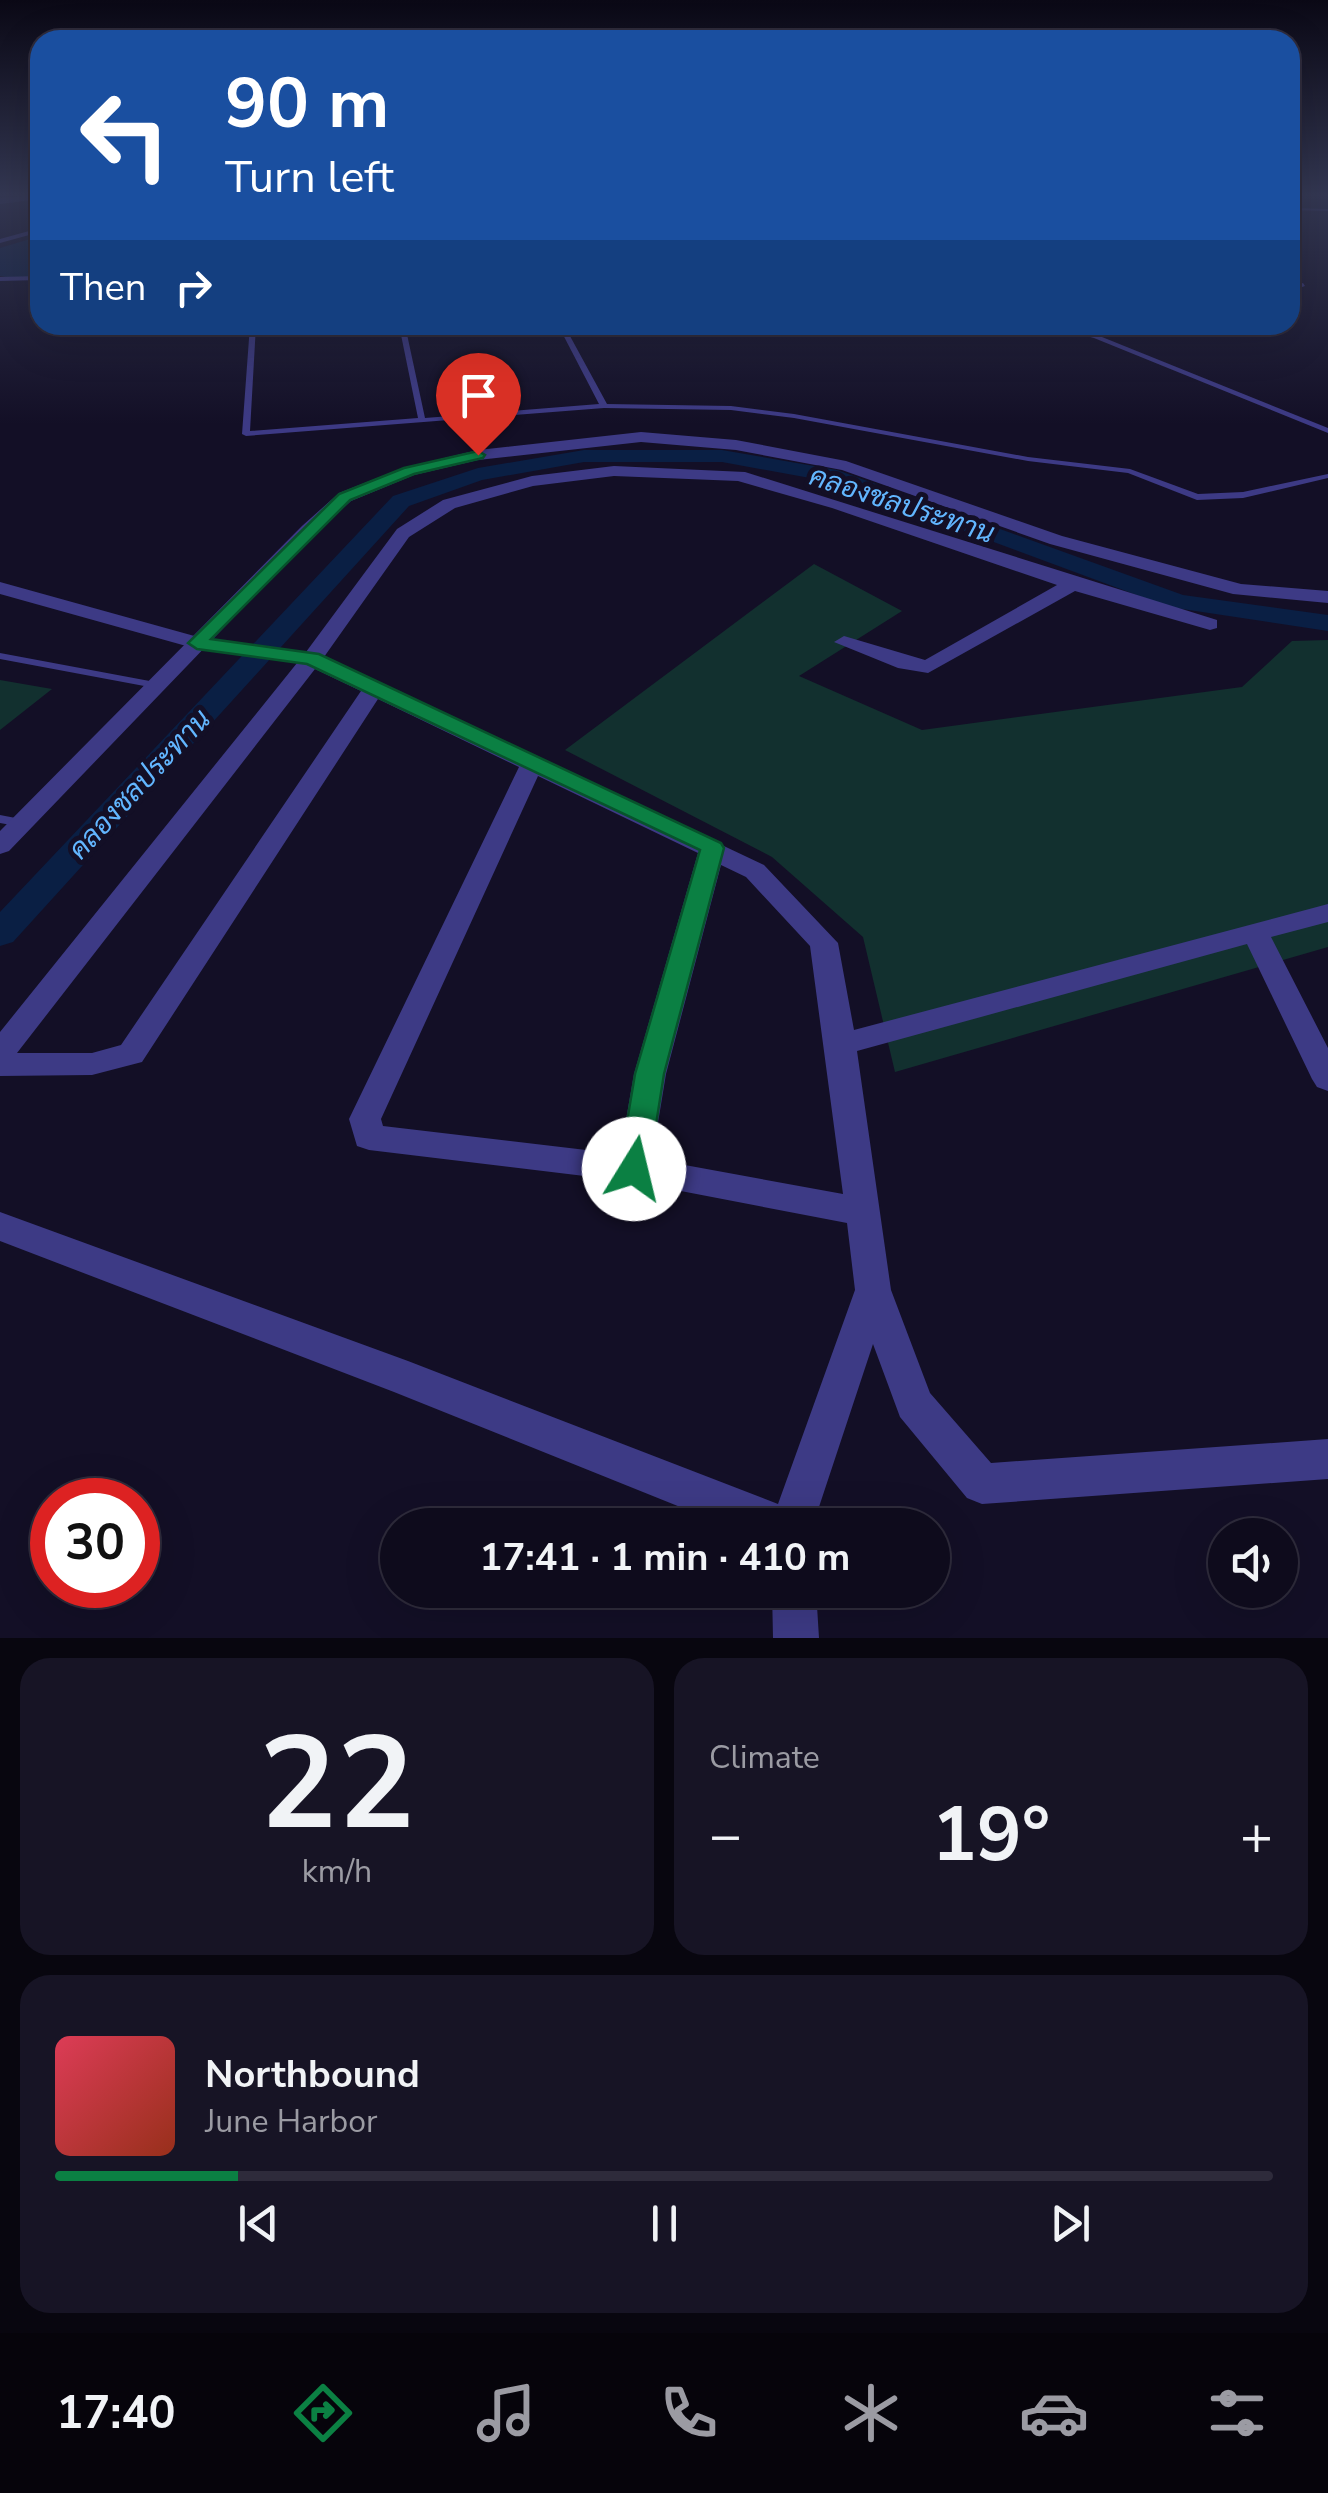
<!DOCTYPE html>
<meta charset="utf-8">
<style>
body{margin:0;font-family:"Nunito Sans",Sarabun,sans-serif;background:#171425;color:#f1f3f6;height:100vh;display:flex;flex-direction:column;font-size:38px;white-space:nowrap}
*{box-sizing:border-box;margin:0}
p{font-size:32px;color:#9b9ba3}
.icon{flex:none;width:55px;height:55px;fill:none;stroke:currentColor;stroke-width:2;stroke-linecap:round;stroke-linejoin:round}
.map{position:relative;height:1638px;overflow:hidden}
.sheet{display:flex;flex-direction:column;gap:20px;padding:20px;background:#08060f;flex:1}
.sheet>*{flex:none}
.hud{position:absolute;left:30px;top:30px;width:1270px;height:305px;border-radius:30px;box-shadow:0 10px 40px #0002,0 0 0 2px #2e2b3b;background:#1a4fa0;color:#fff;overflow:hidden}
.controls{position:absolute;left:1208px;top:1518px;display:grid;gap:20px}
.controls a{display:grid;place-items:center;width:90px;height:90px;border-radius:50%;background:#0e0b1c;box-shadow:0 10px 40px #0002,0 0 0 2px #2e2b3b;font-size:50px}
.speed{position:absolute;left:30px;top:1478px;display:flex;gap:20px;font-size:50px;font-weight:700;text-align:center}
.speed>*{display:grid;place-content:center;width:130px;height:130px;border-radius:50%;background:#0e0b1c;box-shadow:0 10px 40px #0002,0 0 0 2px #2e2b3b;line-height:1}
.speed .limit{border:15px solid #d22;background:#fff;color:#111}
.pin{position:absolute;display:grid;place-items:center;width:85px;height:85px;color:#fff;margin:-102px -42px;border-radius:50% 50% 50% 0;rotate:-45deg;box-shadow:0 0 10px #0007}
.pin .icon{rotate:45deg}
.me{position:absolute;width:110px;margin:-55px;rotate:9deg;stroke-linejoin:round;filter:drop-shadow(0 0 8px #0008)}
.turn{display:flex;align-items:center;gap:35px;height:210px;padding:0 30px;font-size:45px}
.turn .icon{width:130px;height:130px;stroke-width:2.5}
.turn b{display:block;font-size:70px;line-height:85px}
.then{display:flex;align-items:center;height:95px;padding:0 30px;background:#0003;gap:20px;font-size:38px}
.big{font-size:75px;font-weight:700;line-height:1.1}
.sheet .widget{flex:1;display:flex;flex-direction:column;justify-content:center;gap:15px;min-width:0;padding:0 35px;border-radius:30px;background:#171425}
.sheet .dial{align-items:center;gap:0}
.dial b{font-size:130px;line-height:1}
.song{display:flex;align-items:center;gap:30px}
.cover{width:120px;height:120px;border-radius:15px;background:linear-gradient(135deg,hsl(350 70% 55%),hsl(10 70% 35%))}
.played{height:10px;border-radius:5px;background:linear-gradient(90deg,#0b8043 15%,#2e2b3b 15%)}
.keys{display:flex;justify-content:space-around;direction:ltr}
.heat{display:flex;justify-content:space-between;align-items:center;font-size:55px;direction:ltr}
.sheet .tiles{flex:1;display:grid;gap:20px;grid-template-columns:1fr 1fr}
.widget:last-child{grid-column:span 2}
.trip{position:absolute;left:380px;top:1508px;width:570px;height:100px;border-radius:50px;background:#0e0b1c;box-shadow:0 10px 40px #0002,0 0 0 2px #2e2b3b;font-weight:700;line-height:100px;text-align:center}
.menu{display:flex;height:160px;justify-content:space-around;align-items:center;background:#06040b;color:#9b9ba3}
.menu .icon{width:70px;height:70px}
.menu .current{color:#0b8043}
.menu b{font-size:45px;color:#f1f3f6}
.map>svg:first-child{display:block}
.green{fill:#12302f}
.water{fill:#0a1f44}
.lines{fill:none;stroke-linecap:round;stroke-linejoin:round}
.canal{fill:#0a1f44;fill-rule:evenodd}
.service{fill:#3d3a85;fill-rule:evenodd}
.minor{fill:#3d3a85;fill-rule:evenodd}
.tertiary{fill:#3d3a85;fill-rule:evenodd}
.route{fill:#0b8043;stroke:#07532c;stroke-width:2.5}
.labels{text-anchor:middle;stroke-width:10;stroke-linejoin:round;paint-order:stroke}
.far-water-label{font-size:28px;font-style:italic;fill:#62b6ff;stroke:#130f26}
</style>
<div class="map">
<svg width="1328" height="1638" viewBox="0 0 1328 1638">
<rect width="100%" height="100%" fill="#130f26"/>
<path class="green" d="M 814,564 L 902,611 L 799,676 L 922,730 L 1242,687 L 1292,641 L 1328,640 L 1328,947 L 895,1072 L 863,937 L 772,857 L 565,750 Z
M 0,680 L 52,689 L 0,730 Z"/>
<path class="water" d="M 40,236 L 40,274 L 22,280 L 0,276 L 0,248 Z"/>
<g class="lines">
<path class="canal" d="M 584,450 L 722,450 L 837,470 L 1183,595 L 1328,615 L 1328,631 L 1169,607 L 832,482 L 722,462 L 584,462 L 482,480 L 409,506 L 13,942 L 0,946 L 0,912 L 393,496 L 478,468 Z"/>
<path class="service" d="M 1290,208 L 1328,209 L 1328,211 L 1290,210 Z
M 40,228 L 40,232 L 0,243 L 0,239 Z
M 40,276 L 40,280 L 0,281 L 0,277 Z
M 1303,283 L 1305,286 L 1290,291 L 1290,287 Z
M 250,325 L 256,325 L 250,431 L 418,418 L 399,325 L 405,325 L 425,418 L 599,404 L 558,325 L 564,325 L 607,404 L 731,406 L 794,414 L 1028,457 L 1130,469 L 1198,494 L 1243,492 L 1328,474 L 1328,478 L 1243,498 L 1197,500 L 1128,473 L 1028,461 L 794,418 L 731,410 L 604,408 L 246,436 L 242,434 Z
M 1045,325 L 1056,325 L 1095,335 L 1148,325 L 1162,325 L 1102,337 L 1328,428 L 1328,433 L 1094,338 Z
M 0,653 L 155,682 L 160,685 L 155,688 L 0,659 Z
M 0,815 L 26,820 L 28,823 L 22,827 L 0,823 Z"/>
<path class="minor" d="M 40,195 L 40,199 L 0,204 L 0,198 Z
M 614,466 L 745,472 L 1217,620 L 1217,628 L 1210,630 L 1075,591 L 928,673 L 898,668 L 834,642 L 844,636 L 925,660 L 1057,585 L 832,508 L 738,481 L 614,476 L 533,486 L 455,508 L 409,537 L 324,657 L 764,865 L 838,943 L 854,1030 L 1328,904 L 1328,922 L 1271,937 L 1328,1048 L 1328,1091 L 1317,1087 L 1312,1079 L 1247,944 L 857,1051 L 891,1290 L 930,1393 L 991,1463 L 1328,1439 L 1328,1479 L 982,1504 L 967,1498 L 900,1417 L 873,1344 L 813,1525 L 725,1525 L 394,1392 L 0,1241 L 0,1212 L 408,1361 L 778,1504 L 855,1290 L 847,1223 L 634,1182 L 369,1150 L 357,1146 L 349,1119 L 519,767 L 378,699 L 142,1062 L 92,1075 L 0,1076 L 0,1032 L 297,663 L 197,649 L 0,594 L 0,582 L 198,637 L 306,652 L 397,529 L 443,500 L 532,476 ZM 315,669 L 361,691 L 121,1045 L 92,1053 L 17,1053 ZM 538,776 L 698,853 L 634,1074 L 620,1154 L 383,1126 L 381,1119 ZM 721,865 L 746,877 L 810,946 L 843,1194 L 652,1159 L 666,1074 Z
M 772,1590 L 816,1590 L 819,1638 L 773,1638 Z"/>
<path class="tertiary" d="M 641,432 L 736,440 L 846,461 L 1062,536 L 1241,584 L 1328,591 L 1328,603 L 1233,594 L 1050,544 L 842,470 L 736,450 L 641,442 L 478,460 L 414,475 L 351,501 L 314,534 L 9,851 L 0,854 L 0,831 L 302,526 L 339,493 L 403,468 L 478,450 Z"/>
</g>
<linearGradient id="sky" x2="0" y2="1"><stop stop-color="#0a0815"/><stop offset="0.46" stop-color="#333752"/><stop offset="1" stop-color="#333752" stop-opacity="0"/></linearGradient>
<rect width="1328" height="424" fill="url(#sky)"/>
<path class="route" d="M 478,451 L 485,455 L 483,458 L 414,474 L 350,500 L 211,639 L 319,654 L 721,843 L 724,848 L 664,1074 L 649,1169 L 645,1178 L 634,1181 L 623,1178 L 619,1169 L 635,1074 L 700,850 L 307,664 L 197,649 L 188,643 L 339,494 L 404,468 Z"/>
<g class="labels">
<g class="far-water-label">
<text transform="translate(902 504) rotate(18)" y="10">คลองชลประทาน</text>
<text transform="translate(139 784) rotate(-47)" y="10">คลองชลประทาน</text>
</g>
</g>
</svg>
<div class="controls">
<a><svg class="icon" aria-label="sound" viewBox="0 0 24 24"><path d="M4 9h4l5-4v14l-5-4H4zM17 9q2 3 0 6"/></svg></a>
</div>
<div class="speed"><div class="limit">30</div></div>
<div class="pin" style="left:478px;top:455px;background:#d93025"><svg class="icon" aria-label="arrive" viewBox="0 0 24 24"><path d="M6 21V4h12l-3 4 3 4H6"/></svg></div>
<svg class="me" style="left:634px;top:1169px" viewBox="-20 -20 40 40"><circle r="19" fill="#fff"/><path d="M0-13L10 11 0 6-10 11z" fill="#0b8043"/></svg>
<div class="trip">17:41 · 1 min · 410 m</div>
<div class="hud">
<div class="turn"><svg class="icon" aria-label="left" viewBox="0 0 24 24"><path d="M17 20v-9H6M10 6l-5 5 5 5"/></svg><div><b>90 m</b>Turn left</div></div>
<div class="then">Then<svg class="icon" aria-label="right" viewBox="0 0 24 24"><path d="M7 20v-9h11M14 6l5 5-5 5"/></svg></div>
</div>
</div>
<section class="sheet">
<div class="tiles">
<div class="widget dial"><b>22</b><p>km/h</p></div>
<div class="widget"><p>Climate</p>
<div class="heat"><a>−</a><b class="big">19°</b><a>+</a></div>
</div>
<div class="widget">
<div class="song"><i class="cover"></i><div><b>Northbound</b><p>June Harbor</p></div></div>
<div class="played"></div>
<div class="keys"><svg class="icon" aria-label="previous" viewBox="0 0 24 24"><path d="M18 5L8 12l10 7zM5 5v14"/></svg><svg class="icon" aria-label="pause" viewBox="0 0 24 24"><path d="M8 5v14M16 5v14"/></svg><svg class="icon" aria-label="next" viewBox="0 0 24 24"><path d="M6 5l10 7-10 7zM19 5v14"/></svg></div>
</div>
</div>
</section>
<nav class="menu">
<b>17:40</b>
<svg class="icon current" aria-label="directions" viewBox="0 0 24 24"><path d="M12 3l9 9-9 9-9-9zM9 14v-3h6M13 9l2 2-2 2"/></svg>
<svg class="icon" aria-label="music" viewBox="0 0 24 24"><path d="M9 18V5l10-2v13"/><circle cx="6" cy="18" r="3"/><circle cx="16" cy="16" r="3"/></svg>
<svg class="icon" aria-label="phone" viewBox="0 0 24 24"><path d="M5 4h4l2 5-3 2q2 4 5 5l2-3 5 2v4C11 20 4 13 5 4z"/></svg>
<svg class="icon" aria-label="climate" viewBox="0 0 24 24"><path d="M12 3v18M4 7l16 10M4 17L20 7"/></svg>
<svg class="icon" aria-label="car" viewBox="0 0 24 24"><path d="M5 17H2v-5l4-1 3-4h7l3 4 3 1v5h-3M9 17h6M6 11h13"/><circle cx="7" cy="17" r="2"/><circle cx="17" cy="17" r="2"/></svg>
<svg class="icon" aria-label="filters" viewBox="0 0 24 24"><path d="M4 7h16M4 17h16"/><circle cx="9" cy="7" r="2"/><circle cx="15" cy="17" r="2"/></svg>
</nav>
